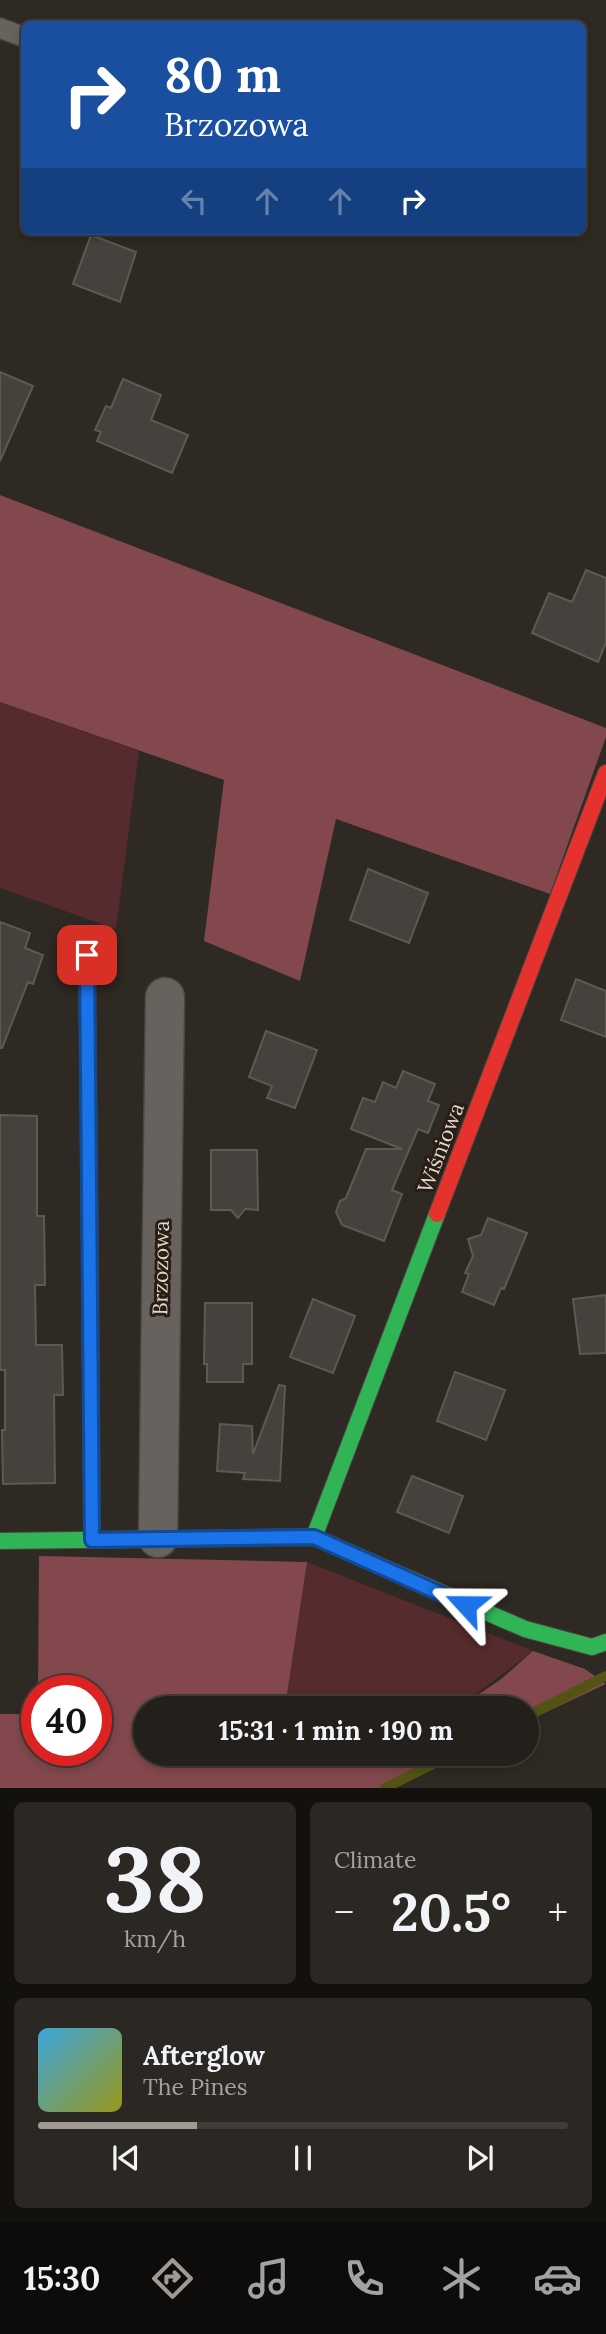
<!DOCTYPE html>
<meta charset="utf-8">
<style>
body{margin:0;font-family:Lora,serif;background:#2b2723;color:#f1f3f6;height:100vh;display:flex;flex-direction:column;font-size:26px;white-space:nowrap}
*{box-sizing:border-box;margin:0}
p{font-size:23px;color:#a3a2a2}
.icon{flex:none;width:38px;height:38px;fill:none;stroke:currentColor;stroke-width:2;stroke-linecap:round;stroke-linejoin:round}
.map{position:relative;height:1788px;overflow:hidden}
.sheet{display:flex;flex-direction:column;gap:14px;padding:14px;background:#13110e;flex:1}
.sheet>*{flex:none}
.top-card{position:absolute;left:21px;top:21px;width:565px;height:214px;border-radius:10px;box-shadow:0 4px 10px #0003,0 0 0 2px #403d39;background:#1a4fa0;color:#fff;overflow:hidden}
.speed{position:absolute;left:21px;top:1675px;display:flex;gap:14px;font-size:35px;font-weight:700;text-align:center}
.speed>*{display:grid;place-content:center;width:91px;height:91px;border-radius:50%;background:#231f1a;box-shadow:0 4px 10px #0003,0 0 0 2px #403d39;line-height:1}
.speed .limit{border:10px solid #d22;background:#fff;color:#111}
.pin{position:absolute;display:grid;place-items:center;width:60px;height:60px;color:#fff;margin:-30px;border-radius:14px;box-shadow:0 4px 10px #0006}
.me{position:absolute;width:77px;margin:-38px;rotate:294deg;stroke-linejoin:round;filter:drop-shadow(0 0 5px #0008)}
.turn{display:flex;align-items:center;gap:24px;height:147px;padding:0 28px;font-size:32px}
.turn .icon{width:91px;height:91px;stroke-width:2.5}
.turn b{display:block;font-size:49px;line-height:60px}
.lanes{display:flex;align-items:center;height:66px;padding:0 28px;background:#0003;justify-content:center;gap:35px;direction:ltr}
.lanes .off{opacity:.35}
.big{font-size:52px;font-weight:700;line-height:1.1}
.sheet .widget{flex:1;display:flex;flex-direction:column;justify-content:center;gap:10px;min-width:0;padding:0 24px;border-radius:10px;background:#2b2723}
.sheet .dial{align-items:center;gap:0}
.dial b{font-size:91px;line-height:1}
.song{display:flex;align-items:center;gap:21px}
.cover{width:84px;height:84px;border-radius:10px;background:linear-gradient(135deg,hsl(200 70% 55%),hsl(60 70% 35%))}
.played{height:7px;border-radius:4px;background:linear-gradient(90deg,#a19a93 30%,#403d39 30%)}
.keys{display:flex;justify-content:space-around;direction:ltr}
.heat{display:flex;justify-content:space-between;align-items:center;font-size:38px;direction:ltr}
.sheet .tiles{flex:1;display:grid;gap:14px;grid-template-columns:1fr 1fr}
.widget:last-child{grid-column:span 2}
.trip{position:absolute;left:133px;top:1696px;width:406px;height:70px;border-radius:35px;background:#231f1a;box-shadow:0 4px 10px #0003,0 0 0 2px #403d39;font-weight:700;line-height:70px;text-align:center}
.tab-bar{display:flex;height:112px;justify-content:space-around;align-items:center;background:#0e0c0a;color:#a3a2a2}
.tab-bar .icon{width:49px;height:49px}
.tab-bar .current{color:#a19a93}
.tab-bar b{font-size:32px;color:#f1f3f6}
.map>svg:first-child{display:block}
.green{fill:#562b2e}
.forest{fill:#82484d}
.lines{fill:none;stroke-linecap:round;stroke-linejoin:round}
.stream{stroke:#535414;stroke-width:10}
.building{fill:#45413c;stroke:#5d5953;stroke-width:2}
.lane-casing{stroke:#4b4540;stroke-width:22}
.street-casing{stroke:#4b4540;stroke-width:41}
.fast-casing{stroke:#4b4540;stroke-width:18}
.slow-casing{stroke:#4b4540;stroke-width:18}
.jam-casing{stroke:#4b4540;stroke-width:18}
.lane{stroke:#67625e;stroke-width:19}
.street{stroke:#67625e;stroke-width:38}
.fast{stroke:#30b455;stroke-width:16}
.slow{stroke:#ff9f0a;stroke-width:16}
.jam{stroke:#e5322d;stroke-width:16}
.route-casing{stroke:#114b97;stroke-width:18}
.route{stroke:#1a73e8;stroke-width:12}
.labels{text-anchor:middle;stroke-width:6;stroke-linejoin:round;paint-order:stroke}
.street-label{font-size:21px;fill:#dfd7d0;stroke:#2a1e14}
</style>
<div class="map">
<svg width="606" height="1788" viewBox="0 0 606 1788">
<rect width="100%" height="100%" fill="#2f2923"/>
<path class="green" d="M 0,702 L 139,751 L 116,929 L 0,888 Z
M 307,1562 L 533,1651 L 457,1708 L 285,1708 Z"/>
<path class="forest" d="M 0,495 L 606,728 L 606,737 L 550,894 L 336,819 L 300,981 L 204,941 L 224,780 L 0,702 Z
M 39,1556 L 307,1562 L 285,1708 L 145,1708 L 145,1754 L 287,1754 L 288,1758 L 305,1754 L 456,1754 L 380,1788 L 0,1788 L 0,1714 L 37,1714 L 37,1750 L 96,1750 L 96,1690 L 38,1690 Z
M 533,1651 L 585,1669 L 606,1684 L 527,1721 L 527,1708 L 458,1708 L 500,1680 Z"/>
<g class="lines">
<path class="stream" d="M 527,1716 L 606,1676
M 385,1788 L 453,1754"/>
</g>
<path class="building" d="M 91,235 L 136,252 L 120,302 L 73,284 Z
M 0,372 L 33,386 L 0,461 Z
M 123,379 L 161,395 L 151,420 L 188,435 L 172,473 L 97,441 L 101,432 L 95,430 L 106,406 L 111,408 Z
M 586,570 L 606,578 L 606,642 L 598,662 L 532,633 L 549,593 L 572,602 Z
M 368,869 L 428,893 L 409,943 L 350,920 Z
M 0,922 L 30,933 L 25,948 L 43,955 L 33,984 L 28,982 L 2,1048 L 0,1048 Z
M 576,979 L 606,991 L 606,1037 L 561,1020 Z
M 266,1031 L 317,1050 L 295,1108 L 267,1098 L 272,1086 L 249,1077 Z
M 403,1071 L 435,1084 L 428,1101 L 439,1105 L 428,1133 L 418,1129 L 392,1190 L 402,1194 L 384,1241 L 342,1225 L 336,1212 L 340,1201 L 346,1198 L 366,1149 L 402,1149 L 351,1129 L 363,1098 L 375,1102 L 383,1082 L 396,1088 Z
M 0,1115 L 37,1116 L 37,1216 L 44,1216 L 45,1285 L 35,1285 L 36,1345 L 62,1345 L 63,1395 L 54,1395 L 55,1483 L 3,1484 L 2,1430 L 5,1430 L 5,1370 L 0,1370 Z
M 211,1150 L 257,1150 L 258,1210 L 245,1209 L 238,1218 L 231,1210 L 211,1210 Z
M 488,1218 L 527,1233 L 504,1289 L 501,1288 L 494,1305 L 462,1292 L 469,1274 L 465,1273 L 473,1256 L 468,1239 L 481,1235 Z
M 606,1295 L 606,1353 L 580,1354 L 573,1299 Z
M 313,1299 L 355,1316 L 333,1373 L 290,1357 Z
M 205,1303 L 252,1303 L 252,1364 L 243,1364 L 243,1382 L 207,1382 L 207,1364 L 204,1364 Z
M 455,1372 L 505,1390 L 486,1440 L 437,1421 Z
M 279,1385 L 285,1386 L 280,1481 L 243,1479 L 245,1473 L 217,1471 L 220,1424 L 252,1426 L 253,1454 Z
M 412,1476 L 463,1496 L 449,1533 L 397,1512 Z"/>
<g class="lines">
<g class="lane-casing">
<path id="lane" d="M 0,28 L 24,37"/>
</g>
<g class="street-casing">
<path id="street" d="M 158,1538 L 165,997"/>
</g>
<g class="fast-casing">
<path id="fast" d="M 314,1537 L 437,1214
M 0,1541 L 314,1537 L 525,1629 L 592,1647 L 606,1642"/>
</g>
<g class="slow-casing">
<path id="slow" d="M 90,1261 L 92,1540"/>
</g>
<g class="jam-casing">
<path id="jam" d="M 87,955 L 90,1261
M 437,1214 L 606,773"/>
</g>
<use href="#lane" class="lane"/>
<use href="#street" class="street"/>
<use href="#fast" class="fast"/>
<use href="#slow" class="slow"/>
<use href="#jam" class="jam"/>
</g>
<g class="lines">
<g class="route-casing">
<path id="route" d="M 87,955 L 92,1540 L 314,1537 L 466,1605"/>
</g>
<use href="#route" class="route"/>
</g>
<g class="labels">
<g class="street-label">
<text transform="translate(441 1148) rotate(-69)" y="7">Wiśniowa</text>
<text transform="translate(161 1268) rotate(-89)" y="7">Brzozowa</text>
</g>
</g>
</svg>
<div class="speed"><div class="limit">40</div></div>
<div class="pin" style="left:87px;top:955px;background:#d93025"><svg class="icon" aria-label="arrive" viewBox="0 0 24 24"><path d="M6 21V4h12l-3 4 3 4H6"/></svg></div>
<svg class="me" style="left:466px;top:1605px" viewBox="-20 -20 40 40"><path d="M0-17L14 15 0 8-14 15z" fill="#1a73e8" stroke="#fff" stroke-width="4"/></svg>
<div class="trip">15:31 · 1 min · 190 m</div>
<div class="top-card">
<div class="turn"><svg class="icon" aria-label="right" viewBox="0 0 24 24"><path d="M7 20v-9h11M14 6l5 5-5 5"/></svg><div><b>80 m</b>Brzozowa</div></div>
<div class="lanes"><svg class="icon off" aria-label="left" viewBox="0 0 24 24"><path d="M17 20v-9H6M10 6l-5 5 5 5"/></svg><svg class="icon off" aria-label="ahead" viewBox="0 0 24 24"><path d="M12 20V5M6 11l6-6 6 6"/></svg><svg class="icon off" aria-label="ahead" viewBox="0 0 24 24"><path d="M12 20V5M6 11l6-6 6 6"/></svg><svg class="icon" aria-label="right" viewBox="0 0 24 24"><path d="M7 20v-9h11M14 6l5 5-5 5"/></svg></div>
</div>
</div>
<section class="sheet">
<div class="tiles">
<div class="widget dial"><b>38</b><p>km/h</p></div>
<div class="widget"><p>Climate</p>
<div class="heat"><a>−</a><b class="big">20.5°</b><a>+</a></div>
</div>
<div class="widget">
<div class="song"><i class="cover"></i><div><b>Afterglow</b><p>The Pines</p></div></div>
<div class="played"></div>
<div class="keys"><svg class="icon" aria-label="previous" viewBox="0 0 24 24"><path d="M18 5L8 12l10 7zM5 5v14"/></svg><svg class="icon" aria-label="pause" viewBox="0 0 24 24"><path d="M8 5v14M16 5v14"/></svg><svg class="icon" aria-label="next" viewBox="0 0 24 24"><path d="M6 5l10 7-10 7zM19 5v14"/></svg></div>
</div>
</div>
</section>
<nav class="tab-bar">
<b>15:30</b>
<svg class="icon current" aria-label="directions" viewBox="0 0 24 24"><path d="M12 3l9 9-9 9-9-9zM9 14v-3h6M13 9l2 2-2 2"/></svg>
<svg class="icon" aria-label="music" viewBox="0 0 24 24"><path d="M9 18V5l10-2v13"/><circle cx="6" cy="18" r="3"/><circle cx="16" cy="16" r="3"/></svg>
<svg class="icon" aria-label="phone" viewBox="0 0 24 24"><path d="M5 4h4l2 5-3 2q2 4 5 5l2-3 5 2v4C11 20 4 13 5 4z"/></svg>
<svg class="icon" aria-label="climate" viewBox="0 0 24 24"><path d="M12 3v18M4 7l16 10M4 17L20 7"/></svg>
<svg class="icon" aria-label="car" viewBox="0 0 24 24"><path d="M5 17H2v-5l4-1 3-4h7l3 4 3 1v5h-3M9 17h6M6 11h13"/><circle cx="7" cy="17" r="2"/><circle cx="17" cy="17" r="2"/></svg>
</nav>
